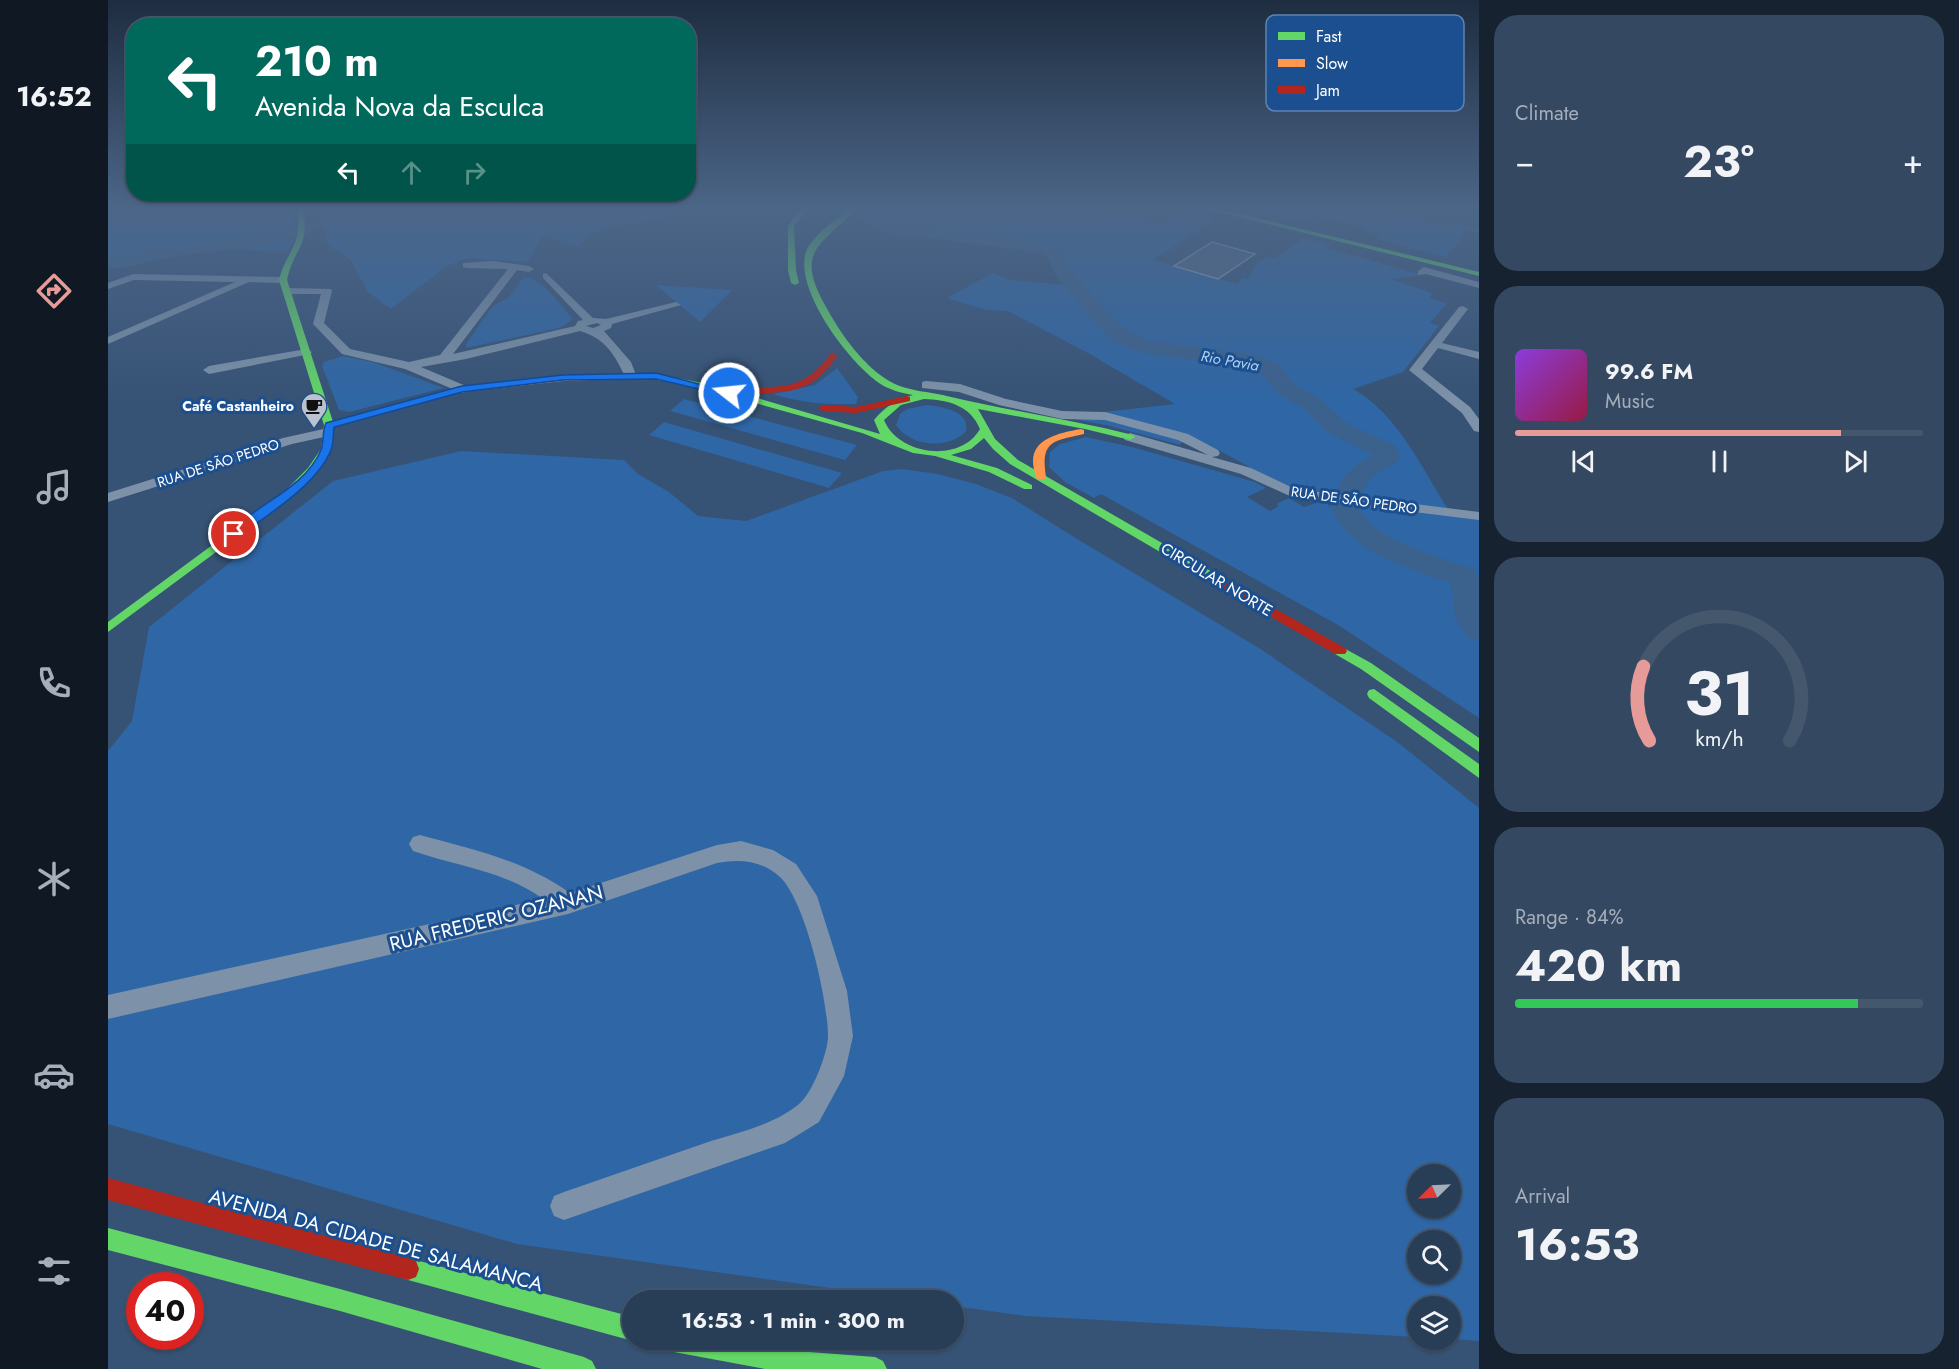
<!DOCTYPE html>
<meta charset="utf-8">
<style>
body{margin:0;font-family:Jost,sans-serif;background:#344961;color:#f1f3f6;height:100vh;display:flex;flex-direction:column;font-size:22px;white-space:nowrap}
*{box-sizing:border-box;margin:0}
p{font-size:20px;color:#a5aeba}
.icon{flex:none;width:33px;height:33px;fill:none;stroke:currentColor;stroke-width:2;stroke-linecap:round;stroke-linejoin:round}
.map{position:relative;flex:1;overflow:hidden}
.panel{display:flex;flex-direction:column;gap:15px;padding:15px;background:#162230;width:480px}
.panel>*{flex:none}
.banner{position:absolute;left:18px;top:18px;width:570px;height:183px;border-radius:24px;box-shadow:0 2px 4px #0004,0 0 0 2px #44576d;background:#00695c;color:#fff;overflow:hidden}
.needle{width:39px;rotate:246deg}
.controls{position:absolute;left:1299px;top:1164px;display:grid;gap:12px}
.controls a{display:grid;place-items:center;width:54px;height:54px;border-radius:50%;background:#283e57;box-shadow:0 2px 4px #0004,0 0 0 2px #44576d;font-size:30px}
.speed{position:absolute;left:18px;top:1272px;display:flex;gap:12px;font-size:30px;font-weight:700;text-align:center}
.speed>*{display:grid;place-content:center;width:78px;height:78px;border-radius:50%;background:#283e57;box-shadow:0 2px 4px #0004,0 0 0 2px #44576d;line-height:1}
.speed .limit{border:9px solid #d22;background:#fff;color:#111}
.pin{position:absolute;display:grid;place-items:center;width:51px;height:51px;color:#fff;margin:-26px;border:3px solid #fff;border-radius:50%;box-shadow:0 2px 6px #0007}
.me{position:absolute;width:66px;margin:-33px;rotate:286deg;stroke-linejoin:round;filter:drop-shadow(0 0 4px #0008)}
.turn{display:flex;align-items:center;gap:21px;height:126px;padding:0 30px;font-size:27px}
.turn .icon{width:78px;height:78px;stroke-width:2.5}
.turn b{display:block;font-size:42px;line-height:51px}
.lanes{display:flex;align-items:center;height:57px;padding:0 30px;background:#0003;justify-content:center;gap:30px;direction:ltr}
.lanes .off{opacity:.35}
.big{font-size:45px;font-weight:700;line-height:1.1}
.panel .card{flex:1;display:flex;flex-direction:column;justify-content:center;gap:9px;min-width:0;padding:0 21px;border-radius:24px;background:#344961}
.panel .dial{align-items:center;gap:0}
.dial svg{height:156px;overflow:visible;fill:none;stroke:#44576d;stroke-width:7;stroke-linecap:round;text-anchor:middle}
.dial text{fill:#f1f3f6;stroke:none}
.song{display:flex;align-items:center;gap:18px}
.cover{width:72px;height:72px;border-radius:9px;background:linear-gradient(135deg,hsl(270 70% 55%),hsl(340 70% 35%))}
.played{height:6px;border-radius:3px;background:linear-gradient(90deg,#e69b98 80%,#44576d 80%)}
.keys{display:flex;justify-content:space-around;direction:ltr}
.heat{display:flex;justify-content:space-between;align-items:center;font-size:33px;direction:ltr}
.charge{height:9px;border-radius:4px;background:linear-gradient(90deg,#34c759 84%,#44576d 0)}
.trip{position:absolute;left:514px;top:1290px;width:342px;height:60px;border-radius:30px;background:#283e57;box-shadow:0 2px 4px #0004,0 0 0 2px #44576d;font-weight:700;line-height:60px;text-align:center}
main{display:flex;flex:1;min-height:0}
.tabs{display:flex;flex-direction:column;width:108px;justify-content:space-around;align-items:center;background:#101923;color:#a5aeba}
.tabs .icon{width:42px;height:42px}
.tabs .on{color:#e69b98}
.tabs b{font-size:27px;color:#f1f3f6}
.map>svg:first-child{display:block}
.green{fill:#2f66a5;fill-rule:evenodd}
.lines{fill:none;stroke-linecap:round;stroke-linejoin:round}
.river{fill:#3b618d;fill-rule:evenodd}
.building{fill:#526984;stroke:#92a2b6;stroke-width:1.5}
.street{fill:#7d92a8;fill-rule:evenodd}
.fast{fill:#63d668;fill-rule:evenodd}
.slow{fill:#ff974d;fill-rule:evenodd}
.jam{fill:#b3261e;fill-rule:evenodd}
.route{fill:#1a73e8;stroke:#114b97;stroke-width:1.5}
.labels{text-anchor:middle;stroke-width:6;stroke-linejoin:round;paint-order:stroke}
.far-poi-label{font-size:14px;font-weight:bold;fill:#fff;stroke:#1b4f8f;text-anchor:end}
.far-street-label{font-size:14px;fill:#fff;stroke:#1b4f8f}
.far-water-label{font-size:15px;font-style:italic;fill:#b5d3f5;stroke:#1b4f8f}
.street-label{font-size:16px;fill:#fff;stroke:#1b4f8f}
.near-street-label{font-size:20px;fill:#fff;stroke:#1b4f8f}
.key{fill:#1b4f8f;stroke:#5f84b1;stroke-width:1.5}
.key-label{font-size:16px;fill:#fff}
</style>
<main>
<nav class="tabs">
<b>16:52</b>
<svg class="icon on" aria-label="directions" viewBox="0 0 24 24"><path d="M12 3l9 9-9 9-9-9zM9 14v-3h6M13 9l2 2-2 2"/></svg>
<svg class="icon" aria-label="music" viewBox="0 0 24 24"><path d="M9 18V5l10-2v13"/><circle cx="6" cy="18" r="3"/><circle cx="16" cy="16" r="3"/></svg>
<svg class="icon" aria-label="phone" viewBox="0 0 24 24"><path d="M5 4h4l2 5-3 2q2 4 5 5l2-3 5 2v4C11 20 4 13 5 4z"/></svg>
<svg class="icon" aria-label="climate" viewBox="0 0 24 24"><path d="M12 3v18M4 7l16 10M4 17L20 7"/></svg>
<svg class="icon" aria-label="car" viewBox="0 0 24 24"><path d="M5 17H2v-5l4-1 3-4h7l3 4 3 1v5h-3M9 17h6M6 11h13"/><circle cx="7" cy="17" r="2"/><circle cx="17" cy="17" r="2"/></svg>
<svg class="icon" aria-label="filters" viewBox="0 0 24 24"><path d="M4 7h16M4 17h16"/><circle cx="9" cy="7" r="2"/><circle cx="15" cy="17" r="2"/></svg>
</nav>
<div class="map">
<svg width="1371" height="1369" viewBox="0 0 1371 1369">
<rect width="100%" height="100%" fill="#365274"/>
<path class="green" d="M 0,209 L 185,209 L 187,237 L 179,252 L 77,247 L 0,263 Z
M 216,209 L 561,209 L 560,215 C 532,229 490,216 470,247 L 434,235 L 420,262 L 359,258 L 339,266 L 283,309 L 260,292 L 242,259 L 219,244 Z
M 757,209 L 1002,209 L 1004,210 L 1001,213 L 1025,219 L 1030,217 L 1052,224 L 1077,209 L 1100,214 L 1098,216 L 1108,219 L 1045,260 L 1129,284 L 1135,278 L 1140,279 L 1147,265 L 1160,256 L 1167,258 L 1196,238 L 1222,245 L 1218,248 L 1315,275 L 1283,279 L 1324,293 L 1322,298 L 1339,303 L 1322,323 L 1331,326 L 1295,372 L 1245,389 C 1290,414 1313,467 1340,509 L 1180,488 L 1103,446 L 1069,433 L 995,412 L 1067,404 L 980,353 L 900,311 L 878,310 L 839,298 L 885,273 L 902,280 L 961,285 L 950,254 C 894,233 833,238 775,225 L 767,219 L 751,214 Z
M 1157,209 L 1280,209 L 1344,227 L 1345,223 L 1371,228 L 1371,233 L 1360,230 L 1338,257 L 1268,239 L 1272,234 L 1256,231 L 1258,228 L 1204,215 L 1196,222 L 1152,212 Z
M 416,277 C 436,279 451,304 464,318 L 463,321 L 451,328 L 358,348 L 358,344 L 383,308 L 402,296 Z
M 548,285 L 624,290 L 592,322 Z
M 235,356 L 265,362 L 336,388 L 241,412 L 231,410 L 214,366 L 216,362 Z
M 729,368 L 750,397 L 748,404 C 720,405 692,403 665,394 L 707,385 Z
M 576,399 L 749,445 L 737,460 L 562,411 Z
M 819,405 C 835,407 862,411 858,431 C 841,450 802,447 788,425 L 792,414 L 799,409 Z
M 988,417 L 1075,440 L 1072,445 L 1002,426 L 961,418 Z
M 556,422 L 734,473 L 721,488 L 541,435 Z
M 978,437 L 1024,447 L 1147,482 L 1158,488 L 1139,497 L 1162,511 L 1171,506 L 1168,504 L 1181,498 L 1196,507 L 1216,500 C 1235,522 1254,540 1280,552 C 1296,559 1343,569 1353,581 C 1360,589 1353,604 1349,610 L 1363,607 L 1367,604 L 1368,590 L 1361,576 C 1338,564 1232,538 1248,503 L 1371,519 L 1371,718 L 1230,625 L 993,494 L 986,498 L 957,482 L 941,467 L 942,452 L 952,444 Z
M 353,451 L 516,460 L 530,474 L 561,492 L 590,516 L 638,521 L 775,471 L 794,469 L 830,474 L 868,484 L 904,498 L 966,537 L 1151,648 L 1292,744 L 1371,808 L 1371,1341 L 1343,1339 L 1342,1306 L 1310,1306 L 1309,1337 L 918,1316 L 846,1306 L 846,1300 L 806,1300 L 409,1244 L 0,1124 L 0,751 L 24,721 L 41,627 L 225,481 ZM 1310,1174 L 1342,1174 L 1342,1208 L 1310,1208 ZM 1310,1240 L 1342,1240 L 1342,1274 L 1310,1274 Z"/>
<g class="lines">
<path class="river" d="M 236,209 L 261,209 L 259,212 L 190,237 L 137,248 L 73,255 L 13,268 L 0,268 L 0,256 L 13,256 L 73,245 L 137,238 L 180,229 Z
M 736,209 L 757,209 L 777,221 L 929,242 L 952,249 L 964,272 L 1009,323 L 1024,333 L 1042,341 L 1139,354 L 1169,363 L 1187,385 L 1211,398 L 1237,422 L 1287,446 L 1293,458 C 1288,464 1283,466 1276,469 C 1261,477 1254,489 1249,505 C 1264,541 1331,557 1366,569 L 1371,578 L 1371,641 L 1360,638 L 1347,617 L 1343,583 C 1299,567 1240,553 1222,505 C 1230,482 1243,465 1266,455 L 1219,432 L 1195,408 L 1171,395 L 1153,373 L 1136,367 L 1037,353 L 1008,343 L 995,331 L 949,278 L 939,256 L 926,252 L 773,231 Z"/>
</g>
<path class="building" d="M 1104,242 L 1147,254 L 1110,279 L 1066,266 Z"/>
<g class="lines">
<path class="street" d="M 385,261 L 421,266 L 426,269 L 421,272 L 409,270 L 345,354 L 467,326 L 470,321 L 475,320 L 435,278 L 435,274 L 438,273 L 485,318 L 498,319 L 568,302 L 573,305 L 504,324 L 503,328 L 496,331 L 523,362 L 528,375 L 526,378 L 518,378 C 506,354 498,339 472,331 L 358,359 L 313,367 L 358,386 L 358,392 L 354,393 L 297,369 L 234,354 L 205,324 L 213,294 L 179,294 L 174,291 L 179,288 L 223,289 L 224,291 L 216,323 L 242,349 L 301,362 L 332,355 L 400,269 L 358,268 L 355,267 L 355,263 ZM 489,323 L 493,325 L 485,328 L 478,326 Z
M 1316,267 L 1371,282 L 1371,288 L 1318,274 L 1310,275 L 1310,271 Z
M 25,274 L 175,277 L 180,280 L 175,283 L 141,282 L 0,344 L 0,337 L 127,282 L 26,280 L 0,289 L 0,283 Z
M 1355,306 L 1360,309 L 1334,343 L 1371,352 L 1371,359 L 1330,348 L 1314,369 L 1362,407 L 1371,419 L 1371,432 L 1366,431 L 1354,413 L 1301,370 L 1351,307 Z
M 198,349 L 204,352 L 202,354 L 101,374 L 95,370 L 101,366 Z
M 818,381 L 852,384 L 898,399 L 954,411 L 997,412 L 1080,434 L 1110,450 L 1112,453 L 1110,456 L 1104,457 L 1143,468 L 1187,489 L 1371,512 L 1371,520 L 1184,497 L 1133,474 L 1017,440 L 1015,437 L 1022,433 L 1100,455 L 1070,440 L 997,420 L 954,419 L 891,405 L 851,392 L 814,388 L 814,382 Z
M 220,428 L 225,429 L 226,432 L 225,435 L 184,444 L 0,502 L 0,493 L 175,438 Z
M 312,835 C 367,850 415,860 462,893 L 609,845 L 633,841 L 665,850 L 688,864 L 709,896 L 739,991 L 745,1036 L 736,1076 L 711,1122 L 677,1143 L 456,1220 L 446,1216 L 442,1206 L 446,1196 L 456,1192 C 505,1175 554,1158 603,1141 C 632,1132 667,1124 691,1104 C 704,1094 721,1051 720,1034 C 719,997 698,904 673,878 C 654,860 632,859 609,863 L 460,914 L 0,1019 L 0,995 L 435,899 C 397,871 348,866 305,851 L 301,844 L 305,837 Z"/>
<path class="fast" d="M 189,209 L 195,209 C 202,248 186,247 179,280 L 226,425 L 223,449 L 208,472 L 184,496 L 0,632 L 0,622 L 176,492 L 200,468 L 213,449 L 216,425 L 171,280 C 179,248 195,248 189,209 Z
M 693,209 L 700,209 L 686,226 L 688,270 L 691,283 L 687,285 L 683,283 L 680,270 L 680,226 Z
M 741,209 L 749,209 C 707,249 686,253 722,314 C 736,338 755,364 778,379 C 797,392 822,391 843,397 C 903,411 965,420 1025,435 L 1027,437 L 1022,440 L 977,429 L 870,409 L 887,439 L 910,460 L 1113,577 L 1115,580 L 1113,583 L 1105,583 L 902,464 L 885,449 L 876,438 L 863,449 L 843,455 L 889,468 L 924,485 L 924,489 L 916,489 L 881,472 L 827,456 L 805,453 L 754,433 L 601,390 L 539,378 L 539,374 L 542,373 L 605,385 L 772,434 L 766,420 C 777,407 788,399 805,395 C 794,393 781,390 771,383 C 741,362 689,294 697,255 C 702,236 727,221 741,209 ZM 816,399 C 840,400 862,405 872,429 C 852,464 790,455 776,420 L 793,405 Z
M 1099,209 L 1112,209 L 1371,272 L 1371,276 Z
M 1232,646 L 1263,663 L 1371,738 L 1371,752 L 1253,669 L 1227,654 L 1225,651 Z
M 1266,689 L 1371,764 L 1371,778 L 1261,698 L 1259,694 L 1261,690 Z
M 0,1228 L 232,1289 L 476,1357 L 484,1361 L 488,1369 L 434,1369 L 232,1311 L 0,1250 Z
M 300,1258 L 525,1317 L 525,1340 L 528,1340 L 525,1341 L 300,1280 L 292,1277 L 289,1269 L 292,1261 Z
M 554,1340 L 625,1340 L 688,1351 L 767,1357 L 775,1361 L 779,1369 L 657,1369 L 566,1352 L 558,1348 Z"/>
<path class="slow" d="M 542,373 L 545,374 L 545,378 L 455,381 L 354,392 L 221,428 L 216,425 L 354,386 L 455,375 Z
M 973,429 L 976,430 L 976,434 C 946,441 932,440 938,477 L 937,479 L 929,479 C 914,442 944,434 973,429 Z"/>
<path class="jam" d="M 723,353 L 730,355 C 710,385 691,393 655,393 C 647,393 638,394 632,390 L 637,387 C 676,388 699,388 723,353 Z
M 799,396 L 802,397 L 802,401 L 748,413 L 715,411 L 710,408 L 715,405 L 748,407 Z
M 1109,576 L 1237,648 L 1239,651 L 1237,654 L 1227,654 L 1105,583 L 1103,580 L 1105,577 Z
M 0,1178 L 300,1258 L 308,1261 L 311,1269 L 308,1277 L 300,1280 L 0,1200 Z"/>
</g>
<linearGradient id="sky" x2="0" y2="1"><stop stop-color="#1e2d40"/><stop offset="0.52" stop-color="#4c6688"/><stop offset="1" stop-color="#4c6688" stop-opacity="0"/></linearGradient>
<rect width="1371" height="401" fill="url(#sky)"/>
<path class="route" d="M 548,373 L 626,393 L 621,396 L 548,379 L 455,380 L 354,392 L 226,427 C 225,434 226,443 223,450 C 209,485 159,515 130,537 L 126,538 L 120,534 C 147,504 196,490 213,450 C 216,442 214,431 218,423 L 354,386 L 455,375 Z"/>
<defs>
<g id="cafe-pin" transform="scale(1.35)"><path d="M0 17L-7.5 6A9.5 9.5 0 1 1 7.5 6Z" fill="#b9c2ce" stroke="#1b4f8f"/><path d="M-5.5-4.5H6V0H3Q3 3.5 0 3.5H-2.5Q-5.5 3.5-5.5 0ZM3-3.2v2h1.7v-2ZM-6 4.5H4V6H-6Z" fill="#111"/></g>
</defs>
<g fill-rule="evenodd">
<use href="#cafe-pin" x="206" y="406"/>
</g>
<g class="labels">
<g class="far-poi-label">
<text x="186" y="411">Café Castanheiro</text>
</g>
<g class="far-street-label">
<text transform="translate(110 463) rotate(-18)" y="5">RUA DE SÃO PEDRO</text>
<text transform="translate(1246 500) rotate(8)" y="5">RUA DE SÃO PEDRO</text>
</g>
<g class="far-water-label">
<text transform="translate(1122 361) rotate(10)" y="5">Rio Pavia</text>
</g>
<g class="street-label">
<text transform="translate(1109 579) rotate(31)" y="6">CIRCULAR NORTE</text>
</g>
<g class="near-street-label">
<text transform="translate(388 918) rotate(-14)" y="7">RUA FREDERIC OZANAN</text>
<text transform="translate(268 1240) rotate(15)" y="7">AVENIDA DA CIDADE DE SALAMANCA</text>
</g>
</g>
<rect x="1158" y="15" width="198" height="96" rx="9" class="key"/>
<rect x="1170" y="32" width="27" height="8" fill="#63d668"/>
<rect x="1170" y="59" width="27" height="8" fill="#ff974d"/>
<rect x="1170" y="86" width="27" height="8" fill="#b3261e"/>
<g class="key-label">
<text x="1208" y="42">Fast</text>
<text x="1208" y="69">Slow</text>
<text x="1208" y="96">Jam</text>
</g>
</svg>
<div class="controls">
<a><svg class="needle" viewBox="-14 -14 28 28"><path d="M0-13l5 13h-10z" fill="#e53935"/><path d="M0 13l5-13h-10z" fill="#a5aeba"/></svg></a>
<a><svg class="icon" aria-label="search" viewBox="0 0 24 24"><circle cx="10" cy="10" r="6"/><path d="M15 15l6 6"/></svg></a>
<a><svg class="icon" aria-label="layers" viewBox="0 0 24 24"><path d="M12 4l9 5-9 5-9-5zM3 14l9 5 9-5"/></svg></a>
</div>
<div class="speed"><div class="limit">40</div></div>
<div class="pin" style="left:126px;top:534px;background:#d93025"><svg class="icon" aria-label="arrive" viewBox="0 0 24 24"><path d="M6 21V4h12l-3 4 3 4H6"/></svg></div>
<svg class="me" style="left:621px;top:393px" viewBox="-20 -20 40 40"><circle r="17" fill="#1a73e8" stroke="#fff" stroke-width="3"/><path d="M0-11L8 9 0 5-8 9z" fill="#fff"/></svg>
<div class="trip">16:53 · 1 min · 300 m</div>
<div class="banner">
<div class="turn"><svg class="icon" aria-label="left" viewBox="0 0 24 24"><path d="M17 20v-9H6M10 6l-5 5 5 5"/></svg><div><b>210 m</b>Avenida Nova da Esculca</div></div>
<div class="lanes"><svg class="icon" aria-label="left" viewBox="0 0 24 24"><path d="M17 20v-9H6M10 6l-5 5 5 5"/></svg><svg class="icon off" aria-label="ahead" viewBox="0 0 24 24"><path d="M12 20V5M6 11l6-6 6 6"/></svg><svg class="icon off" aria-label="right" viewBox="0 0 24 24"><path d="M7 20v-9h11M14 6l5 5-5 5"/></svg></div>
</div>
</div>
<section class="panel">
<div class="card"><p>Climate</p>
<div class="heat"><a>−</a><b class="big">23°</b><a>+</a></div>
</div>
<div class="card">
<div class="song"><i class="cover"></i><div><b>99.6 FM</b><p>Music</p></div></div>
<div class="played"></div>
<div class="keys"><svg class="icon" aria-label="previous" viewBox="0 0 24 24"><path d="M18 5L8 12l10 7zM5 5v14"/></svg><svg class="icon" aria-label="pause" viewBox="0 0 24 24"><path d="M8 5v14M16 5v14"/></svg><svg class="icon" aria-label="next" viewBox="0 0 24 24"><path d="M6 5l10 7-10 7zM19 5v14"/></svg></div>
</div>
<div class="card dial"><svg viewBox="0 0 100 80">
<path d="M14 69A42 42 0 1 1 86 69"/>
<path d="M14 69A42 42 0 0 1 11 31" stroke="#e69b98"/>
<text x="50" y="56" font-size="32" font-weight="700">31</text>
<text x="50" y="72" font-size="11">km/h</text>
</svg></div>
<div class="card"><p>Range · 84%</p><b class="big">420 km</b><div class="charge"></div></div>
<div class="card"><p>Arrival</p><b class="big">16:53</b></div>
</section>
</main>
